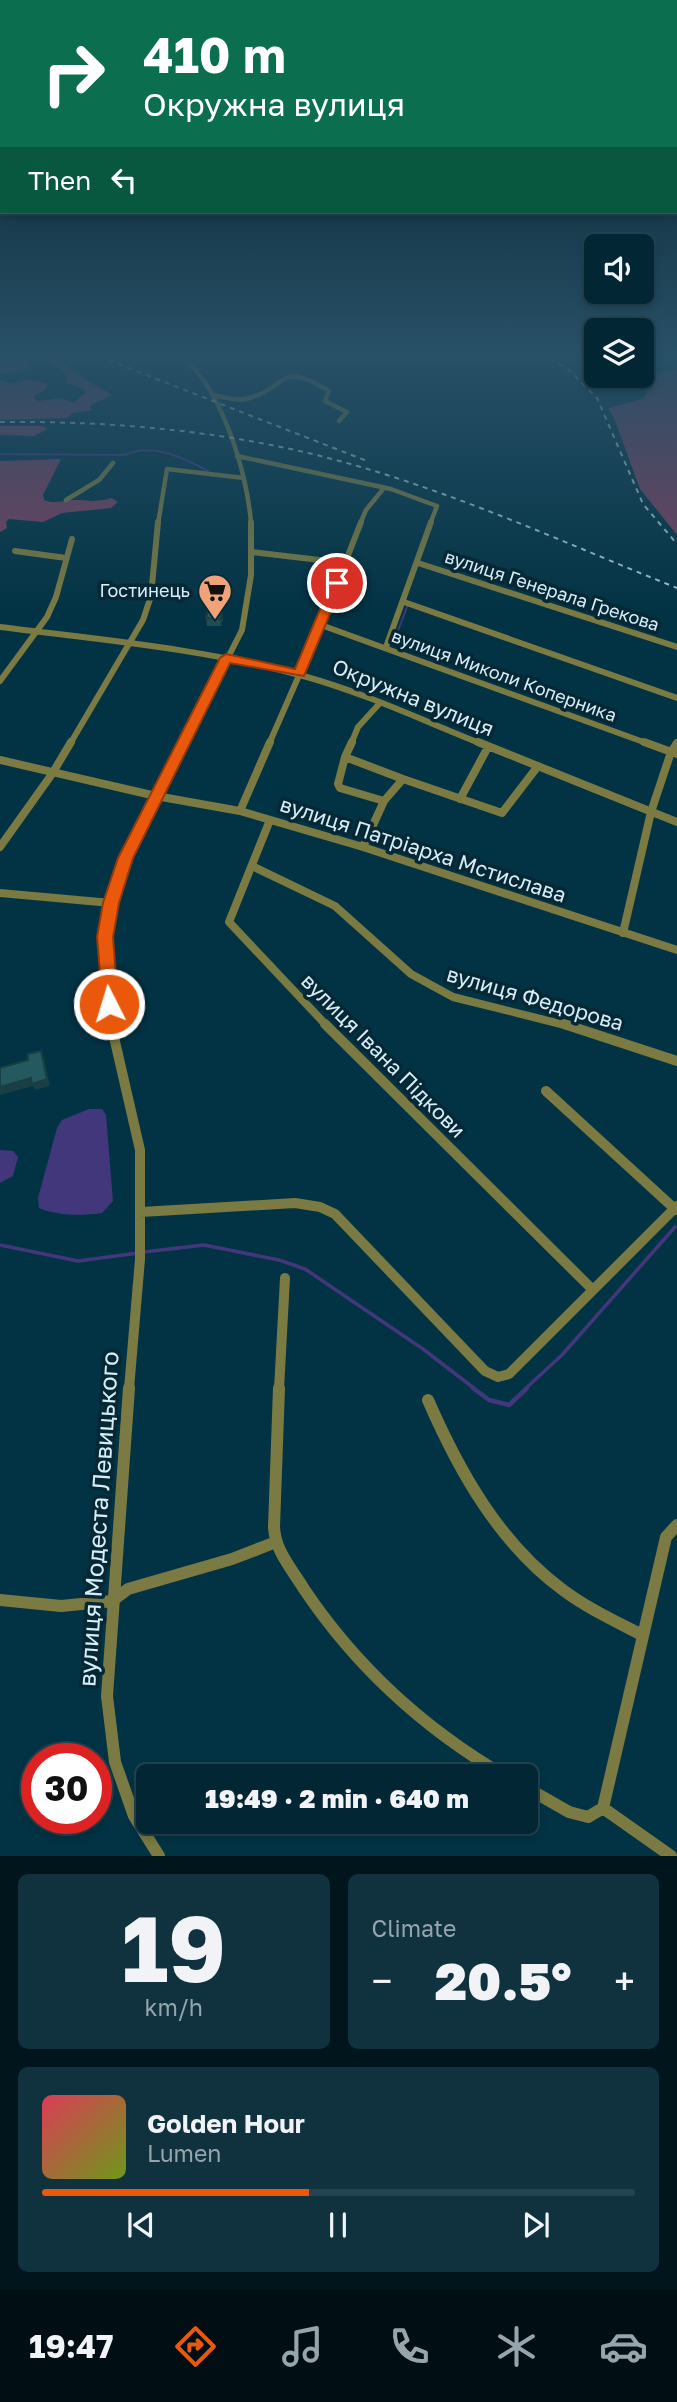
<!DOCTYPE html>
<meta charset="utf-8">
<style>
body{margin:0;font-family:"Golos Text",sans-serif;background:#10323f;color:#f1f3f6;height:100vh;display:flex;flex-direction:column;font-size:26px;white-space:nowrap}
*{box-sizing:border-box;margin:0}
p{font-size:23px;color:#96a5ac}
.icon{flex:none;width:38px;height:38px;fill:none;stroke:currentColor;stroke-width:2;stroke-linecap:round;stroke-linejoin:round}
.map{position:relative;height:1856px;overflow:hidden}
.drawer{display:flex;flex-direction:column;gap:18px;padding:18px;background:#01151c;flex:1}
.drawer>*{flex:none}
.banner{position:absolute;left:0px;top:0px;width:677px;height:214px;box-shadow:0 4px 10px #0003,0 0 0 2px #23434e;background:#0b6e4f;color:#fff;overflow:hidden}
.controls{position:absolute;left:584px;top:234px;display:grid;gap:14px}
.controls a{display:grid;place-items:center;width:70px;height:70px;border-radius:10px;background:#022633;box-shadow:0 4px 10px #0003,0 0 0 2px #23434e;font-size:35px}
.speed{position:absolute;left:21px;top:1743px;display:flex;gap:14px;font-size:35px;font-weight:700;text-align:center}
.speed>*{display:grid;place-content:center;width:91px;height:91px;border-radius:50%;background:#022633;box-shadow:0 4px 10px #0003,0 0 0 2px #23434e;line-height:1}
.speed .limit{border:10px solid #d22;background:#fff;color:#111}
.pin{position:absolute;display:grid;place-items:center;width:60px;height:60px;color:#fff;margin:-30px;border:4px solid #fff;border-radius:50%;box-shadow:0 2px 7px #0007}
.me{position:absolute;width:77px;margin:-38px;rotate:355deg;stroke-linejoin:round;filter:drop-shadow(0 0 5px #0008)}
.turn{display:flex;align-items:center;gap:24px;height:147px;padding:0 28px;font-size:32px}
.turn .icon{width:91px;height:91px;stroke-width:2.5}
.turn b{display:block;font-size:49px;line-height:60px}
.then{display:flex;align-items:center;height:66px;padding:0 28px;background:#0003;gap:14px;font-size:26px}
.big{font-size:52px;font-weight:800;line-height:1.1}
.drawer .widget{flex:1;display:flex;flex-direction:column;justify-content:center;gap:10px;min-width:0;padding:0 24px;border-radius:10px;background:#10323f}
.drawer .dial{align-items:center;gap:0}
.dial b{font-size:91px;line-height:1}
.song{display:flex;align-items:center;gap:21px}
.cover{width:84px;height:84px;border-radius:10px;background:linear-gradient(135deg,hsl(350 70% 55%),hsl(80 70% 35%))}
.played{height:7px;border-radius:4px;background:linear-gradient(90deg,#ea580c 45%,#23434e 45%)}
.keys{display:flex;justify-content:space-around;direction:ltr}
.heat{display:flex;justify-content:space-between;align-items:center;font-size:38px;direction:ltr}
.drawer .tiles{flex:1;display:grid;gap:18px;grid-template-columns:1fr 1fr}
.widget:last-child{grid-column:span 2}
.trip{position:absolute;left:136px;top:1764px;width:402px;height:70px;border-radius:10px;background:#022633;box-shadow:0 4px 10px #0003,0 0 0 2px #23434e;font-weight:800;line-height:70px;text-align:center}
.menu{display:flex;height:112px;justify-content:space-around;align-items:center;background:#010f14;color:#96a5ac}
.menu .icon{width:49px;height:49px}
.menu .on{color:#ea580c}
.menu b{font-size:32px;color:#f1f3f6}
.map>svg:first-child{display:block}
.green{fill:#7a405f}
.water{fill:#43377c}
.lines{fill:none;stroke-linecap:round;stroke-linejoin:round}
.stream-far2{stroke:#43377c;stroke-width:2}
.stream-far1{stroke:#43377c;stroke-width:3.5}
.stream{stroke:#43377c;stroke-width:4.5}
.street-far4{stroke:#7b7a42;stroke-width:4.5}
.street-far3{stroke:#7b7a42;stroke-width:6}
.street-far2{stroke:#7b7a42;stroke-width:8}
.street-far1{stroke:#7b7a42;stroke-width:10}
.street{stroke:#7b7a42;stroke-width:12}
.rail{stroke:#a4c1cd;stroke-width:2;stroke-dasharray:5 5;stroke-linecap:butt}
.wall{fill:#1f4d53}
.shaded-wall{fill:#193e43}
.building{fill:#245960;stroke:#193e43;stroke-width:2}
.route{fill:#ea580c;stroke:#983908;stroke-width:2}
.labels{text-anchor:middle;stroke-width:7;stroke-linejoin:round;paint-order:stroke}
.far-poi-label{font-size:18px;fill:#d6edf8;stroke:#062835;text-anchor:end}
.far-street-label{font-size:18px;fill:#d6edf8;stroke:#062835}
.street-label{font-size:21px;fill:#d6edf8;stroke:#062835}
.near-street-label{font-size:24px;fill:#d6edf8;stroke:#062835}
</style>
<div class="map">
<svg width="677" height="1856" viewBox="0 0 677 1856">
<rect width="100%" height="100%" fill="#023344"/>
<path class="green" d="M 28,353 L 57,354 L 32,359 L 31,366 L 20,371 L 0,374 L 0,361 Z
M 57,358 L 81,377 L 112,395 L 91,405 L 89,408 L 93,410 L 73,413 L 67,418 L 0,420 L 0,380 L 12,384 L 27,379 L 47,383 L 47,388 L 33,397 L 38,401 L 61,398 L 74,403 L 87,391 L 68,383 L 67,376 L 48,360 Z
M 677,370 L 677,535 L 640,489 L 614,418 L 608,408 L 643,399 L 647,393 L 643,375 Z
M 0,426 L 43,426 L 48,429 L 34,436 L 0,435 Z
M 61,459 L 43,495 L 44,500 C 56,505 65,499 78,500 C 93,501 96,502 112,498 L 118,502 L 111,508 L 62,513 L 43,522 L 9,519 L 6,522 L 7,528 L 0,532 L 0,461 Z"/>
<path class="water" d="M 89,1109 L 102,1109 L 106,1115 L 113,1201 L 102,1213 C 82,1216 58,1216 39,1208 L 38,1198 L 57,1128 L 62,1120 Z
M 0,1150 L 13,1151 L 18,1157 L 13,1176 L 0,1183 Z"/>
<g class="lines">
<path class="stream-far2" d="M 0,454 L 125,455 C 152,442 184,458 208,471
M 393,644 L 407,607"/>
<path class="stream-far1" d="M 0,1245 L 78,1261 L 138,1253
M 144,1252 L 204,1245 L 279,1260 L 305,1269 L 423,1349 L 475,1389
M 525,1389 L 562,1355 L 675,1227"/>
<path class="stream" d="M 473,1388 L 489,1400 L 509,1405 L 527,1388"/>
<path class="street-far4" d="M 175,353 C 220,378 248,475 251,524
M 213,395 C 223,397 235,401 246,399 C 290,388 277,359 329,391 L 325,401 L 347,412 L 339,421
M 237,456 L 391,489 L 437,506 L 430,524
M 66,500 L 99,480 L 113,463
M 158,524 L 167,469 L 244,478
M 360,524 L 366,510 L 384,488"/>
<path class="street-far3" d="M 15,551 L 66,558
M 251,552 L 345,563
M 418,563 L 677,647
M 404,602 L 677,698
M 321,625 L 649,744
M 0,627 C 102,640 207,649 307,677 C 367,694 424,721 482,744
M 386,647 L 431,522
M 0,681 L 47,617 L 56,597 L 72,539
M 70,744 L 143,620 L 151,596 L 158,522
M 184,744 L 242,630 L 251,575 L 251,522
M 269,744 L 321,625 L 361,522
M 351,744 L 358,727 L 380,703"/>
<path class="street-far2" d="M 352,742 L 345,757 L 403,779 L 384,801 L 363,847
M 478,742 L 677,822
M 644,742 L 677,754
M 345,757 L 338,784 L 340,788 L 384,801
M 0,760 L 156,796 L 240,811 L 363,847 L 677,950
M 403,779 L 502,813 L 538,766
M 460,799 L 488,747
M 240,811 L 270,742
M 270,820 L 229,922 L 327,1026
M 0,847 L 52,774 L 71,742
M 252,866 L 335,906 L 411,974 L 453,997 L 569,1026
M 0,893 L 111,903
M 623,933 L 651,812 L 671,752 L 677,743
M 111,1026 C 108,997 102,964 105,935 C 112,865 154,803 185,742"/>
<path class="street-far1" d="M 111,1024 L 140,1150 L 140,1259 L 129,1389
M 325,1024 L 593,1290
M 564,1024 L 677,1061
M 546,1091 L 676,1210
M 141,1212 L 295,1203 L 320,1207 L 335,1214 L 485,1371 L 498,1377 L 509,1374 L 677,1206
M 279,1389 L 285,1278"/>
<path class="street" d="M 129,1388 L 107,1696 L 115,1762 L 134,1816 L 159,1856
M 279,1388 L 274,1527 C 275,1551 292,1569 304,1589 C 357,1668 423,1728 505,1776
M 428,1400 C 459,1471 499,1543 563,1590 C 587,1608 615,1621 642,1635
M 0,1600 L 61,1606 L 112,1601 L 128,1589 L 232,1559 L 276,1542
M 527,1788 L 569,1812 L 588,1817 L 603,1808
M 603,1808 L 666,1537 L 677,1525
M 603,1808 L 671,1856"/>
<path class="rail" d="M 90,353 L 367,461
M 542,353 L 569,370 L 597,398 L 643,504 L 677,544
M 0,422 C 103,421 204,429 304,452 C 433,482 555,539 677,588"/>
</g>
<path class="wall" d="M 206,618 L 223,619 L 221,626 L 207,626 Z"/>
<path class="shaded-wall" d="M 222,612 L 223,619 L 221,626 L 220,619 Z
M 41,1051 L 44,1058 L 50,1086 L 35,1090 L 33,1086 L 0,1095 L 0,1087 Z"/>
<path class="building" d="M 208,611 L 222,612 L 220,619 L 206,618 Z
M 41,1051 L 47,1079 L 32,1084 L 31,1078 L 0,1087 L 0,1068 L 28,1060 L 28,1054 Z"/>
<linearGradient id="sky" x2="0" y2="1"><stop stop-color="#011c25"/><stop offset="0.58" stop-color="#285067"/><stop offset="1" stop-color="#285067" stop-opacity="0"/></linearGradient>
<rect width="677" height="612" fill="url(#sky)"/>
<path class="route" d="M 337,580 L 343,583 L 304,676 L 230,663 L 133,858 L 119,903 L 113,937 L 118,1004 L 115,1009 L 103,1009 L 97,937 L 103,903 L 118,858 L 220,658 L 226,654 L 295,669 L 331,583 Z"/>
<defs>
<g id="supermarket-pin" transform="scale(1.75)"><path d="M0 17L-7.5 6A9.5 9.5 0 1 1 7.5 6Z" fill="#f0a27a" stroke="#062835"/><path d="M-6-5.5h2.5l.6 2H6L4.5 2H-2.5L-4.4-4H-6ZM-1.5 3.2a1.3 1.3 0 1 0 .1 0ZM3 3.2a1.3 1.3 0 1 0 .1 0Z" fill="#111"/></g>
</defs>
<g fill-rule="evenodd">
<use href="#supermarket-pin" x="215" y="591"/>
</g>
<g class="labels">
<g class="far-poi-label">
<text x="190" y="597">Гостинець</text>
</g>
<g class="far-street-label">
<text transform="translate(552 591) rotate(18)" y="6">вулиця Генерала Грекова</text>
<text transform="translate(504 676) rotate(20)" y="6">вулиця Миколи Коперника</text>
</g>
<g class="street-label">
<text transform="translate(413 698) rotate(22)" y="7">Окружна вулиця</text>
<text transform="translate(423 850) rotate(18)" y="7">вулиця Патріарха Мстислава</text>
<text transform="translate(535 999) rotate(16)" y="7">вулиця Федорова</text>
<text transform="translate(383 1056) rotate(45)" y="7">вулиця Івана Підкови</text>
</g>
<g class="near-street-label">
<text transform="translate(99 1519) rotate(-86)" y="8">вулиця Модеста Левицького</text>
</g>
</g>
</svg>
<div class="controls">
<a><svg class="icon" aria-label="sound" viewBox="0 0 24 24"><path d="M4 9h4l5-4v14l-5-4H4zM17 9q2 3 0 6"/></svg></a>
<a><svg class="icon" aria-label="layers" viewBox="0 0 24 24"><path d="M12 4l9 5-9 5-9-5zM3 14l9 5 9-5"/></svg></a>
</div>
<div class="speed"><div class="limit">30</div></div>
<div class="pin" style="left:337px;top:583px;background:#d93025"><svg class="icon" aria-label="arrive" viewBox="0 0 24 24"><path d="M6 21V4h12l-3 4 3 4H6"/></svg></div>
<svg class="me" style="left:109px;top:1004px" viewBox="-20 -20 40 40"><circle r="17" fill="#ea580c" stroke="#fff" stroke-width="3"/><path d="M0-11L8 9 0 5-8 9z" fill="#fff"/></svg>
<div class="trip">19:49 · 2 min · 640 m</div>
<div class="banner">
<div class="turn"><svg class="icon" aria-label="right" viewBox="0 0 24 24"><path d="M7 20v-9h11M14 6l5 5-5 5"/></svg><div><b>410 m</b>Окружна вулиця</div></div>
<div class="then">Then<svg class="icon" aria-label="left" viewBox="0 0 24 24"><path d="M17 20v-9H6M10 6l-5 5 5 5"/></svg></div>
</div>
</div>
<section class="drawer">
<div class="tiles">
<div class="widget dial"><b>19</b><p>km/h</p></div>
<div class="widget"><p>Climate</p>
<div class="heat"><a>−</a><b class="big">20.5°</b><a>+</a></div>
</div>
<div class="widget">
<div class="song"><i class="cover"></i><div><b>Golden Hour</b><p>Lumen</p></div></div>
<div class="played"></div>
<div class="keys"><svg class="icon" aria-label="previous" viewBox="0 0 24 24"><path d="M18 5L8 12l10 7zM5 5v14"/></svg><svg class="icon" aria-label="pause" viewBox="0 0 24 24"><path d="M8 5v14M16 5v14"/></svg><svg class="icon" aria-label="next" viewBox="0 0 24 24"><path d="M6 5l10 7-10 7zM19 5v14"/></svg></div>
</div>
</div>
</section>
<nav class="menu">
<b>19:47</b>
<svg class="icon on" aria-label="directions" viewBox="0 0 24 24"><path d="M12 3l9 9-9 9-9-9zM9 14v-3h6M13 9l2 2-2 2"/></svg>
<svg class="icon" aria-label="music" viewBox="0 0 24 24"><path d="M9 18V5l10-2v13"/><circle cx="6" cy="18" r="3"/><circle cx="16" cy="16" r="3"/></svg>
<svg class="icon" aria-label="phone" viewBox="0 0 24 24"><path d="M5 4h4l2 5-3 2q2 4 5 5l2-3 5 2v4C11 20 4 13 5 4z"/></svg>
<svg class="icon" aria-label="climate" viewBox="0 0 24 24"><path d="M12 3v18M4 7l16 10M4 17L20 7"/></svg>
<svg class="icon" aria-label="car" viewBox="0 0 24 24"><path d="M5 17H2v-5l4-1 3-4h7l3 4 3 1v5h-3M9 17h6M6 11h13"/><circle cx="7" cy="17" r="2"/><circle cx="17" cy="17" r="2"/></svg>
</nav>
